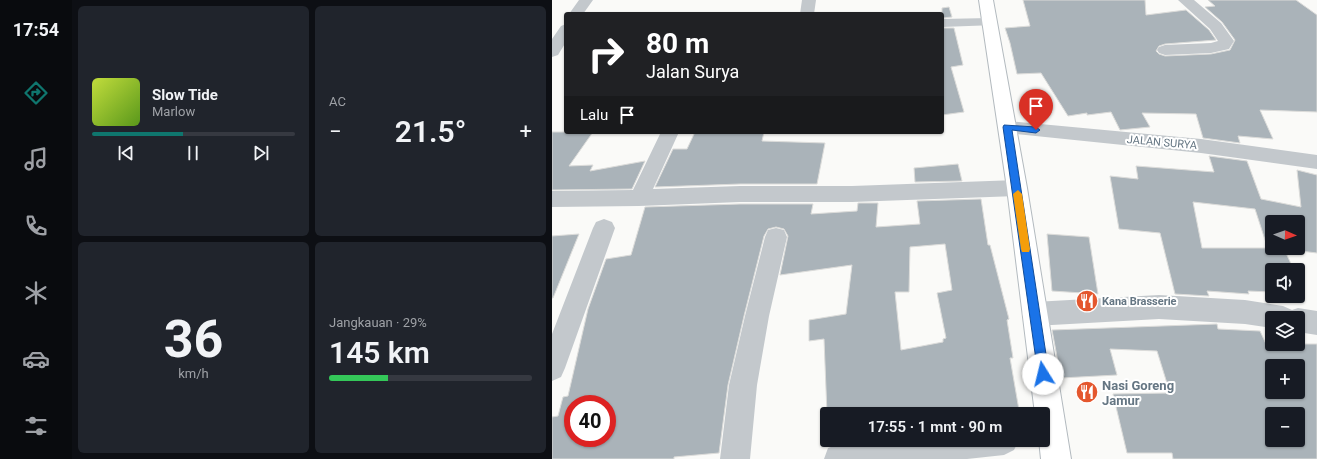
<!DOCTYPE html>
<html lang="id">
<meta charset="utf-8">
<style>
body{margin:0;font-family:Roboto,sans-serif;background:#20242c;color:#f1f3f6;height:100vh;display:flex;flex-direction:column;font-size:15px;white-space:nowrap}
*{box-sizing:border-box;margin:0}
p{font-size:13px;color:#9ea1a6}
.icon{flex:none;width:22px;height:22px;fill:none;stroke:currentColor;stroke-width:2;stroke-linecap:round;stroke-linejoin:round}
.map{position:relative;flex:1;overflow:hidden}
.details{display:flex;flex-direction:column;gap:6px;padding:6px;background:#0d0f14;width:480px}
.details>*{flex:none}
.banner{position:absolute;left:12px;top:12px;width:380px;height:122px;border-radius:4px;box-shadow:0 1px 3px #0004;background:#202124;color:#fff;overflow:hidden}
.needle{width:26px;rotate:92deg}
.tools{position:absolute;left:713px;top:215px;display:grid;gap:8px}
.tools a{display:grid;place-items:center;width:40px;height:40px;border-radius:4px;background:#171b24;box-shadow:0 1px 3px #0004;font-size:20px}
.speed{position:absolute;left:12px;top:395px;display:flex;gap:8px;font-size:20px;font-weight:700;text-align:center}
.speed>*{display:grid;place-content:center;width:52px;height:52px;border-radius:50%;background:#171b24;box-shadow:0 1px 3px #0004;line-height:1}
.speed .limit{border:6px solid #d22;background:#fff;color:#111}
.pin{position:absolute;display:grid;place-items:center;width:34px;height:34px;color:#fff;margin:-41px -17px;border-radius:50% 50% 50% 0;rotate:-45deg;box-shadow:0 0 4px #0007}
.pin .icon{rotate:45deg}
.me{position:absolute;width:44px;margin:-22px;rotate:351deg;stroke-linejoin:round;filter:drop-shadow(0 0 3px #0008)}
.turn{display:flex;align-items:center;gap:14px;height:84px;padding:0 16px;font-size:18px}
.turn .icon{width:52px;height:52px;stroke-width:2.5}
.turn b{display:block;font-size:28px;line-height:34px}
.then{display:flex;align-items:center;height:38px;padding:0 16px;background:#0003;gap:8px;font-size:15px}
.big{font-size:30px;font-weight:600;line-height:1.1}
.details .card{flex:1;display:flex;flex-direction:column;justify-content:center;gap:6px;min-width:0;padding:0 14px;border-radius:6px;background:#20242c}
.details .dial{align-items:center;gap:0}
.dial b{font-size:52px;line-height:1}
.song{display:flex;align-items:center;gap:12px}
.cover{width:48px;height:48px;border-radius:6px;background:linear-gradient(135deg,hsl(70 70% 55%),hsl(90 70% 35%))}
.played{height:4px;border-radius:2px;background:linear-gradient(90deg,#0f766e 45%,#363941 45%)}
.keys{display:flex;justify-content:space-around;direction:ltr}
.heat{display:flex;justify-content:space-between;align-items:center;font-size:22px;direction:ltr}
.charge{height:6px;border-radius:3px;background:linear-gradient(90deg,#34c759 29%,#363941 0)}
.details .tiles{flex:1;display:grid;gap:6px;grid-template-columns:repeat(2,1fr)}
.trip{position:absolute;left:268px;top:407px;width:230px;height:40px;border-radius:4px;background:#171b24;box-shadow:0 1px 3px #0004;font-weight:600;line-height:40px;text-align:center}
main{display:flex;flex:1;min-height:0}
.menu{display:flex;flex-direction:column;width:72px;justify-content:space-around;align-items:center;background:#090b0e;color:#9ea1a6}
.menu .icon{width:28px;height:28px}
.menu .on{color:#0f766e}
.menu b{font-size:18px;color:#f1f3f6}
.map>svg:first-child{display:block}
.building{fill:#aab3b9;stroke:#dcdcda;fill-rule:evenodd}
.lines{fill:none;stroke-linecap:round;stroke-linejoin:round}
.secondary-casing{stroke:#b3babf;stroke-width:2}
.street{fill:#c3c8cc;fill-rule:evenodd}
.secondary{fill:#fff;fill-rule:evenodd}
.route{fill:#1a73e8;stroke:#114b97}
.slow{fill:#f59e0b}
.labels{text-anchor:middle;stroke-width:4;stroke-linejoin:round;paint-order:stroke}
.street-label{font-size:11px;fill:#657683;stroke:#fff}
.poi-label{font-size:11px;font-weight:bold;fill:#657683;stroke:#fff;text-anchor:start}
.near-poi-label{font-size:13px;font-weight:bold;fill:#657683;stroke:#fff;text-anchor:start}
</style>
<main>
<nav class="menu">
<b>17:54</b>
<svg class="icon on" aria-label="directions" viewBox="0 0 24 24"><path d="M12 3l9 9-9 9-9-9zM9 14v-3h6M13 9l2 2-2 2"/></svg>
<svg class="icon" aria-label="music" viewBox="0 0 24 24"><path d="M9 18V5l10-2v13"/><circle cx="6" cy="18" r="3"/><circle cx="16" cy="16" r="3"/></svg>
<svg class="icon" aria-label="phone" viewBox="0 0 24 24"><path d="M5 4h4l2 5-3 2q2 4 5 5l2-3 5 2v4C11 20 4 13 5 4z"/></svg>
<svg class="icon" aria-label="climate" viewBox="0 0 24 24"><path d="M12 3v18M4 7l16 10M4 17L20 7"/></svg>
<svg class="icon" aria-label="car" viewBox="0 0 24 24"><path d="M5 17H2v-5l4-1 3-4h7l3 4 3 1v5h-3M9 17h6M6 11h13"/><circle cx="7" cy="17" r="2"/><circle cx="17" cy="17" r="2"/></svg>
<svg class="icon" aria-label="filters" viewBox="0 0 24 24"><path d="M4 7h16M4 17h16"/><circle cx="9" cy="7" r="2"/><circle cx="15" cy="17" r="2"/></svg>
</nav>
<section class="details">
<div class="tiles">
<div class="card">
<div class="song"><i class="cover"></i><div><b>Slow Tide</b><p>Marlow</p></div></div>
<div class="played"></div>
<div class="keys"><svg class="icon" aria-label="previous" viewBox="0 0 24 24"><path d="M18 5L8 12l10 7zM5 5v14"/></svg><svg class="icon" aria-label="pause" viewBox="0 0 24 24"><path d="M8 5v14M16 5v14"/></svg><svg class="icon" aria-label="next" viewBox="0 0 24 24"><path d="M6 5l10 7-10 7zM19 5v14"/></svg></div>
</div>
<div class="card"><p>AC</p>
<div class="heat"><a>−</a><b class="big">21.5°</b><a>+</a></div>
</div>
<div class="card dial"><b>36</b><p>km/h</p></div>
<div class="card"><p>Jangkauan · 29%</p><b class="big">145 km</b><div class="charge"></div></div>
</div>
</section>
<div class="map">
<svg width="765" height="459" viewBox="0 0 765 459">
<rect width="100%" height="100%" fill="#fafaf8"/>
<path class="building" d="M 471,0 L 593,0 L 594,15 L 634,10 L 657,30 L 664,40 L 613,44 L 607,46 L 604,51 L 607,54 L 613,56 L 659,54 L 678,50 L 683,40 L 670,22 L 653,7 L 663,6 L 656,0 L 744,0 L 765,15 L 765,112 L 708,110 L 721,139 L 686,136 L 688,143 L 651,138 L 644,114 L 590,113 L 598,127 L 568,130 L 559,112 L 535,115 L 535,113 L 516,116 L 489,73 L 465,74 L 458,43 L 453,28 L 478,26 Z
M 397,7 L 400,17 L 390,18 L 390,8 Z
M 390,28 L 402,28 L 411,65 L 399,67 L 412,112 L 390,115 Z
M 0,132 L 41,132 L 17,166 L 41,165 L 38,171 L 93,161 L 80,189 L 0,190 Z
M 143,132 L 212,132 L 210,141 L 273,143 L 265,184 L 188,184 L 103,187 L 121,149 L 135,149 Z
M 657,156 L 695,161 L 709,199 L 749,207 L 745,170 L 765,175 L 765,253 L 732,249 L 742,270 L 720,270 L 720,292 L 696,291 L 697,294 L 655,291 L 657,296 L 623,294 L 608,233 L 567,229 L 558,176 L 586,179 L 584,166 L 662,172 ZM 641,202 L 703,209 L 715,246 L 720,247 L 720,222 L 746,222 L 746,248 L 650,248 Z
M 406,164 L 410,181 L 363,182 L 362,168 Z
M 429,199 L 436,245 L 438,245 L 457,319 L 455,320 L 461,358 L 458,358 L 467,410 L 427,414 L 275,414 L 272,339 L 257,341 L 257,320 L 294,314 L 300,265 L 228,275 L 236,236 L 232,229 L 224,227 L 216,229 L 212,236 L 192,316 L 176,385 L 167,453 L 122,457 L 122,459 L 0,459 L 0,417 L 6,416 L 11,397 L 16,396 L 36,309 L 54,259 L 79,255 L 93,207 L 188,204 L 261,204 L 259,214 L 305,211 L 306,203 L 326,203 L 324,227 L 368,224 L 365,201 ZM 393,244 L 400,290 L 385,293 L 394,338 L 391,339 L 391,342 L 349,350 L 343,292 L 357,292 L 358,247 ZM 21,404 L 55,404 L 55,438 L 21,438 Z
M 27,234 L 1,298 L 0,298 L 0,236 Z
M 495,234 L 537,237 L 546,294 L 500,291 Z
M 665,324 L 666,329 L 708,331 L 714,344 L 765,344 L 765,459 L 621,459 L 620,453 L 575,453 L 561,394 L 618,393 L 605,351 L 558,349 L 565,375 L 509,378 L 500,330 ZM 720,366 L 746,366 L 746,392 L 720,392 ZM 720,414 L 746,414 L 746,440 L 720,440 Z"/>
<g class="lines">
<g class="secondary-casing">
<path id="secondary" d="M 427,0 L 441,0 L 475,188 L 519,459 L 489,459 L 487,440 L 491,440 L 491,414 L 483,414 L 455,188 Z"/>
</g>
<path class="street" d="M 27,0 L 41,0 L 31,14 L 17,14 Z
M 250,0 L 264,0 L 262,14 L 248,14 Z
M 626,0 L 642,0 L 669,23 L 682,41 L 677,49 L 659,53 L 613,55 L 607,53 L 605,50 L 607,47 L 613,45 L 659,43 L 666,41 L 658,29 Z
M 438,18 L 443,19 L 445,22 L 443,25 L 390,27 L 390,19 Z
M 14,24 L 14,42 L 6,55 L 0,57 L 0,39 L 9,26 Z
M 455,121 L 649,139 L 765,155 L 765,169 L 649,153 L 455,133 L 448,132 L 446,127 L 448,122 Z
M 109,132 L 127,132 L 101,189 L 188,186 L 300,186 L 465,180 L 472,182 L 475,188 L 472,194 L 465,196 L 300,202 L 188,202 L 87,206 L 0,207 L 0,191 L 81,190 Z
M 52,219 L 60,222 L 63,228 L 13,368 L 9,377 L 0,381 L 0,334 L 41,228 L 44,222 Z
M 224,228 L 232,230 L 235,237 L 217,316 L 205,385 L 198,459 L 168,459 L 177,385 L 193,316 L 213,237 L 216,230 Z
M 607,295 L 693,300 L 731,306 L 740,310 L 746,308 L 765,311 L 765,335 L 746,332 L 746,318 L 720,318 L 720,328 L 693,324 L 607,319 L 482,326 L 473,322 L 470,314 L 473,306 L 482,302 Z
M 323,440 L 467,440 L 462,450 L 452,455 L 415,459 L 272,459 L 276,448 L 287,444 Z"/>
<use href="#secondary" class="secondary"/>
</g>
<path class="route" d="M 452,125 L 484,127 L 488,130 L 484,133 L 460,130 L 497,374 L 495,378 L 491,380 L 487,378 L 486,374 L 451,127 Z"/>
<path class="slow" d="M 466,190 L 470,194 L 478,249 L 477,252 L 470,252 L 469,249 L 461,194 Z"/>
<defs>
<g id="restaurant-disc" transform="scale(1.15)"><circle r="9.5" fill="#e4572e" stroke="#fff"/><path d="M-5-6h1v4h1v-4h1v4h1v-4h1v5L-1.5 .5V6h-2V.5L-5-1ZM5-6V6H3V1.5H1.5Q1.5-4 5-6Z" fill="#fff"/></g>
</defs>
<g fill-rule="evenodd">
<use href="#restaurant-disc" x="535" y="301"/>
<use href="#restaurant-disc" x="535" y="392"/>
</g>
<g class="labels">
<g class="street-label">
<text transform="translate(610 142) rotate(5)" y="4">JALAN SURYA</text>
</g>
<g class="poi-label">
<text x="550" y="305">Kana Brasserie</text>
</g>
<g class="near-poi-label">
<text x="550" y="390">Nasi Goreng<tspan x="550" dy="15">Jamur</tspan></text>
</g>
</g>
</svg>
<div class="tools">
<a><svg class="needle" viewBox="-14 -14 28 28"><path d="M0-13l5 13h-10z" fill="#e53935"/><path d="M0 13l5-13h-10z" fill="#9ea1a6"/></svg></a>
<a><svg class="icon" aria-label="sound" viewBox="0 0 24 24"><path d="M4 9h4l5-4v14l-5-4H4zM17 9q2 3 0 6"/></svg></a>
<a><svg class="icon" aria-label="layers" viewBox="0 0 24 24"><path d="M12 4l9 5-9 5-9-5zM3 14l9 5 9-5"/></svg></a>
<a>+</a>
<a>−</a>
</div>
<div class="speed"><div class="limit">40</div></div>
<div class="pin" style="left:484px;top:130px;background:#d93025"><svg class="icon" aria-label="arrive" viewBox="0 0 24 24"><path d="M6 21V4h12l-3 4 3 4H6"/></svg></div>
<svg class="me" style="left:491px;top:374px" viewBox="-20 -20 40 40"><circle r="19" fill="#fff"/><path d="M0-13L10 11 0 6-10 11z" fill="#1a73e8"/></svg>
<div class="trip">17:55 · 1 mnt · 90 m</div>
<div class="banner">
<div class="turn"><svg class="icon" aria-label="right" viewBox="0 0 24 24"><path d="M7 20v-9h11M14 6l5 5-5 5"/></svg><div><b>80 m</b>Jalan Surya</div></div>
<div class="then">Lalu<svg class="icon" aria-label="arrive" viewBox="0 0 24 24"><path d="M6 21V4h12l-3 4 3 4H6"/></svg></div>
</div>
</div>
</main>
